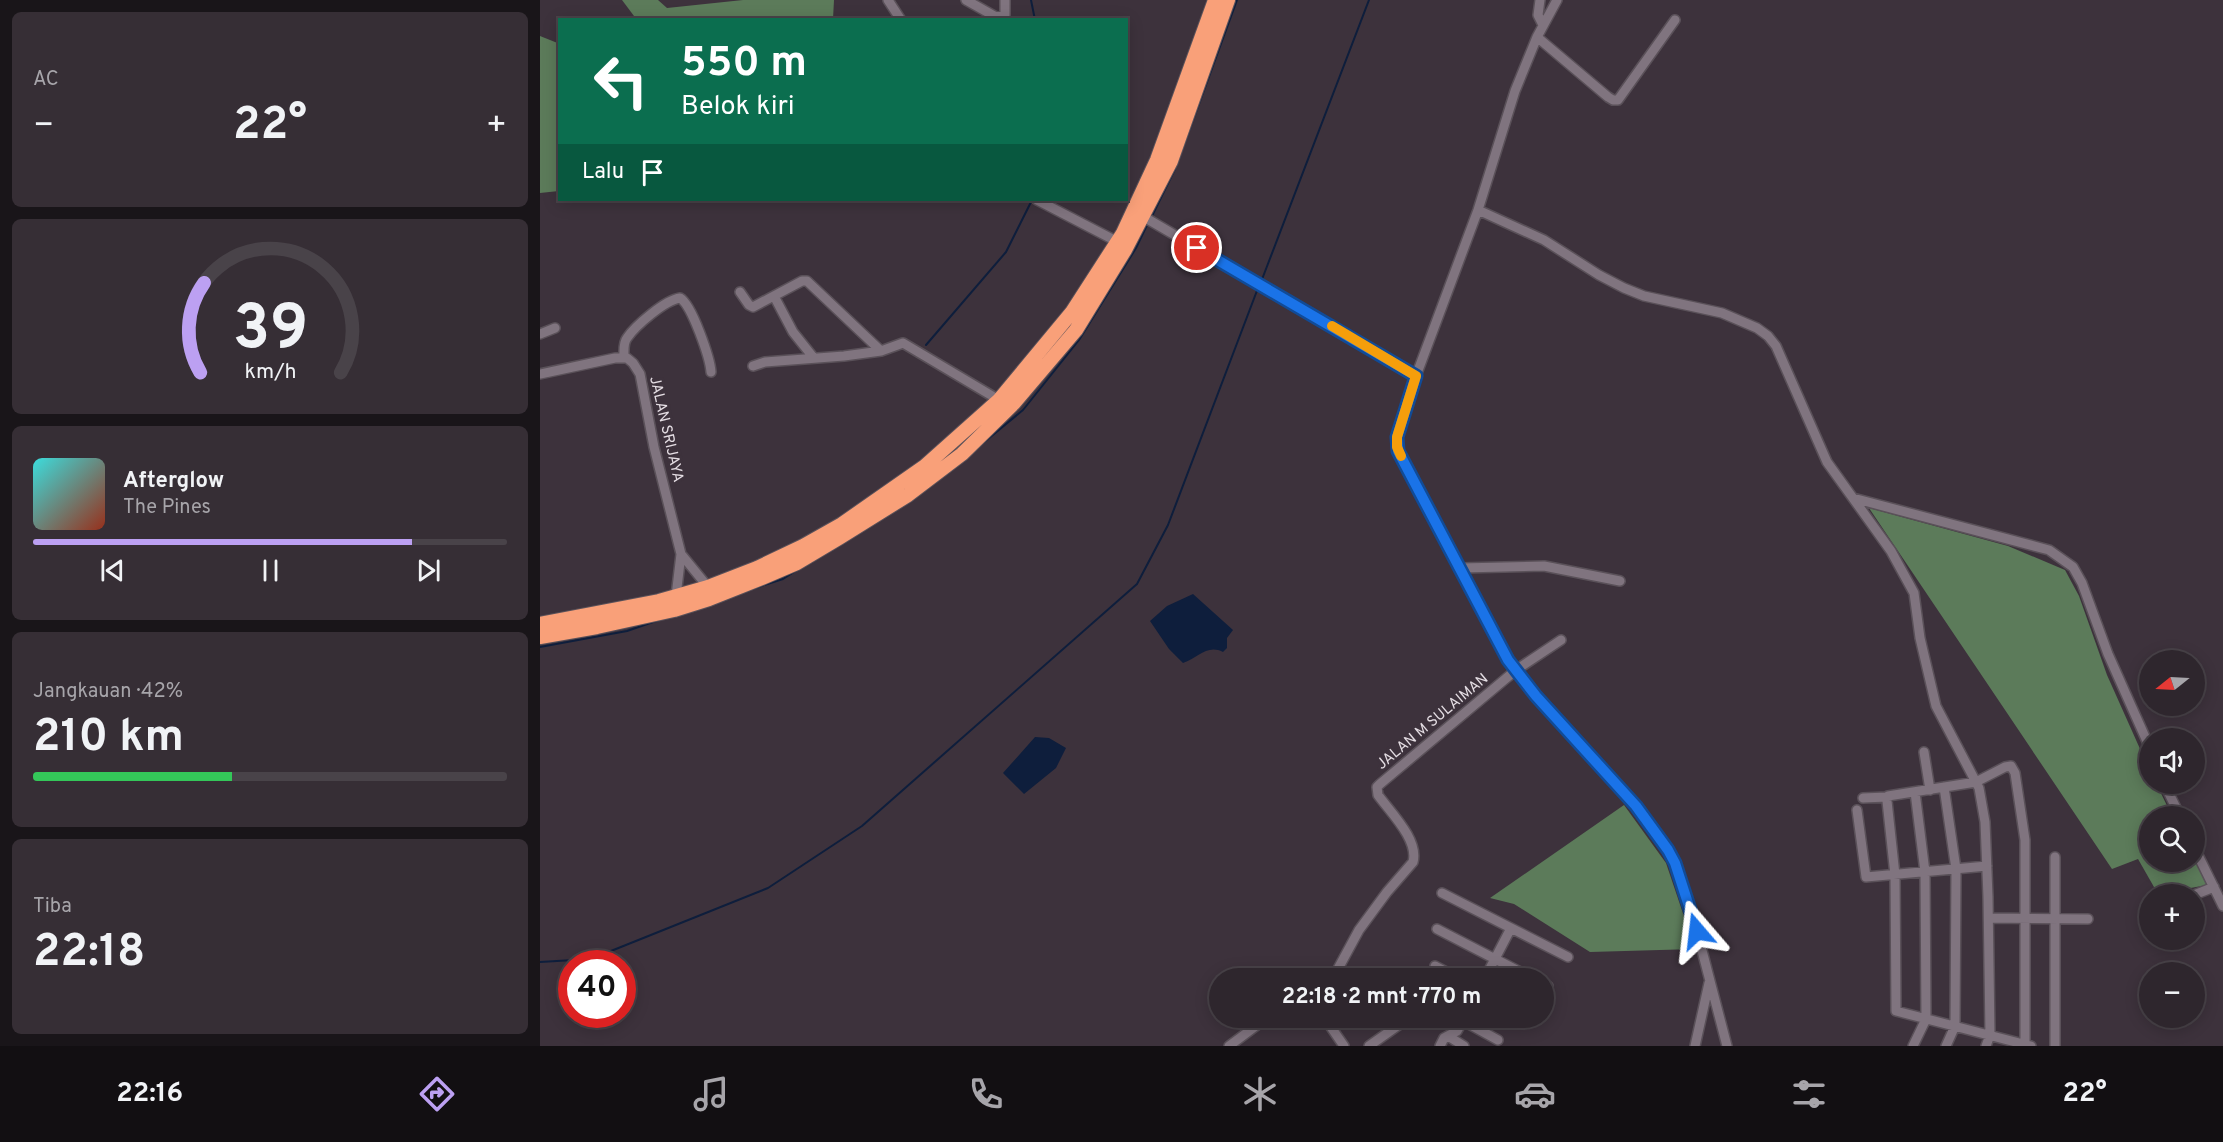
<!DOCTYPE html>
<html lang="id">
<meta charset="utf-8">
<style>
body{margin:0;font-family:Overpass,sans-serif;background:#362e35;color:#f1f3f6;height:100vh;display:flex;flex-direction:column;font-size:22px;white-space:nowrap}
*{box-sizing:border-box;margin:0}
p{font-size:20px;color:#a7a5aa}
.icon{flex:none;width:33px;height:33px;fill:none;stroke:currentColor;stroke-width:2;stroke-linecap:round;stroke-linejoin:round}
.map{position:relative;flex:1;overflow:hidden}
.panel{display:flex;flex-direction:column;gap:12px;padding:12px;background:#191519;width:540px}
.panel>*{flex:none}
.top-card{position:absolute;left:18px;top:18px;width:570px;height:183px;border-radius:0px;box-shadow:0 3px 15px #0003,0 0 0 2px #494349;background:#0b6e4f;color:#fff;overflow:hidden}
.needle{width:39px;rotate:252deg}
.tools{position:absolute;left:1599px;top:650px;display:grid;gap:12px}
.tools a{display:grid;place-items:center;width:66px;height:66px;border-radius:50%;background:#2e262d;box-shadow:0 3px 15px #0003,0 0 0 2px #494349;font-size:30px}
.speed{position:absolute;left:18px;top:950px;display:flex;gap:12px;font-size:30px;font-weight:700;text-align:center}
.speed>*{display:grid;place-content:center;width:78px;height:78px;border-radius:50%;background:#2e262d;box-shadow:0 3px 15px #0003,0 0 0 2px #494349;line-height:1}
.speed .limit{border:9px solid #d22;background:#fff;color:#111}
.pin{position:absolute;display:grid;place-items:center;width:51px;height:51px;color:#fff;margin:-26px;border:3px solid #fff;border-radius:50%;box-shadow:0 2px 6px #0007}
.me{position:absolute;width:66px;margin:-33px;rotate:343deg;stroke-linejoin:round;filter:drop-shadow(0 0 4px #0008)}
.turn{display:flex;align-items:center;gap:21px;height:126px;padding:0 24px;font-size:27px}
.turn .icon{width:78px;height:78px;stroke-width:2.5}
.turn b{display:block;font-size:42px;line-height:51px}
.then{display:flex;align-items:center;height:57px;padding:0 24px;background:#0003;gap:12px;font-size:22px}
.big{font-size:45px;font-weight:700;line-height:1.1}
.panel .tile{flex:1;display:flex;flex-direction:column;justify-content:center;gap:9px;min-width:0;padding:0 21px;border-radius:9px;background:#362e35}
.panel .dial{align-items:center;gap:0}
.dial svg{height:156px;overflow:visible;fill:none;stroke:#494349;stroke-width:7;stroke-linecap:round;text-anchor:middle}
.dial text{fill:#f1f3f6;stroke:none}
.song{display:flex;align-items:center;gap:18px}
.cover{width:72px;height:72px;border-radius:9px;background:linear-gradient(135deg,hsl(180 70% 55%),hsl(10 70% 35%))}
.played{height:6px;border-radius:3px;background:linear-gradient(90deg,#bca0f2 80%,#494349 80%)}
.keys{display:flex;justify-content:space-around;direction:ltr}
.heat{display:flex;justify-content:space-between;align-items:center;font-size:33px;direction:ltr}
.charge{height:9px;border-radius:4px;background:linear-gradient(90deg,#34c759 42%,#494349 0)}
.trip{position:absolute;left:669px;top:968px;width:345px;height:60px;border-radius:30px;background:#2e262d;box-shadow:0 3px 15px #0003,0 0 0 2px #494349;font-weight:700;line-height:60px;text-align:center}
.tabs{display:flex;height:96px;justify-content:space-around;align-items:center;background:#120f12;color:#a7a5aa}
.tabs .icon{width:42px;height:42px}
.tabs .on{color:#bca0f2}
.tabs b{font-size:27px;color:#f1f3f6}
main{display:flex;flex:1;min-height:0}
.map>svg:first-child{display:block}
.forest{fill:#5c7b5a}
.water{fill:#0e1e3c}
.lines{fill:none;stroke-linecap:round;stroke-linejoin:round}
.stream{stroke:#0e1e3c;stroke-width:2}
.minor-casing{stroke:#5a5159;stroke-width:12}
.highway-casing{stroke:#5a5159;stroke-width:16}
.minor{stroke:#80747f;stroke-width:9}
.highway{stroke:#f9a079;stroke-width:14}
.route-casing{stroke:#114b97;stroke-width:15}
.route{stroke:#1a73e8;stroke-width:10}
.slow{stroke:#f59e0b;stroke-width:10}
.labels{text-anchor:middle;stroke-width:6;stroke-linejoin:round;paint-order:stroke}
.street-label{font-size:15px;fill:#e5dee4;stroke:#3d323c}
</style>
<main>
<section class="panel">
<div class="tile"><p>AC</p>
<div class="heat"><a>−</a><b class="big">22°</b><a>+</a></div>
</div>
<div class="tile dial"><svg viewBox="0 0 100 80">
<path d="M14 69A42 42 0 1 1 86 69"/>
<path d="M14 69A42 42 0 0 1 16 23" stroke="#bca0f2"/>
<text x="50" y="56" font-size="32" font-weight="700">39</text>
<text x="50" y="72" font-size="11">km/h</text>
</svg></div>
<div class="tile">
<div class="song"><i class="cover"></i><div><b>Afterglow</b><p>The Pines</p></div></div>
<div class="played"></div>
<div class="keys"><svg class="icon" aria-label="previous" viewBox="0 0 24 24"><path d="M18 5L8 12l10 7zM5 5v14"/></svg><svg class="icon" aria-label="pause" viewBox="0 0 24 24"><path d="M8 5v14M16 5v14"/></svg><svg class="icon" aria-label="next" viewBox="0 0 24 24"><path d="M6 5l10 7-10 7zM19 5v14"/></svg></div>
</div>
<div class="tile"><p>Jangkauan · 42%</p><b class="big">210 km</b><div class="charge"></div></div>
<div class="tile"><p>Tiba</p><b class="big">22:18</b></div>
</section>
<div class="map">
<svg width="1683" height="1046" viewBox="0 0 1683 1046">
<rect width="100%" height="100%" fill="#3d323c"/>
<path class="forest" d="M 82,0 L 118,0 L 127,8 L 203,0 L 294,0 L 293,19 L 97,20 Z
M 0,36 L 20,44 L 19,191 L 0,193 Z
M 1329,508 L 1468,546 L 1525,570 L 1539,596 L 1567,675 L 1609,769 L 1610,783 L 1616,783 L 1632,816 L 1610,816 L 1610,861 L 1655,860 L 1667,885 L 1618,894 L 1598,859 L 1572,869 Z
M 1084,805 L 1126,863 L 1155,949 L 1050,952 L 974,904 L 950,898 Z"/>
<path class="water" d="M 653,594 L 693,630 L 687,638 L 687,648 L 683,652 C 667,644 658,658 643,663 L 629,649 L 610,621 L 627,606 Z
M 495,737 L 509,738 L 526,748 L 516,768 L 484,794 L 463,773 Z"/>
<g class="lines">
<path class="stream" d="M 491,0 L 495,20
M 637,164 L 697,0
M 611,218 L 635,169
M 721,282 L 829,0
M 386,345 L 466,252 L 492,200
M 437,448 L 483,410 L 539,340 L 596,248 L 608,223
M 212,589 L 243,579 L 257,570
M 0,647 L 87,631 L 119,620
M 0,962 L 51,959 L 228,888 L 322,826 L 597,584 L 628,525 L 718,288"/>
<g class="minor-casing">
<path id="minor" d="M 348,0 L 361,20
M 426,0 L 456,17 L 465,15 L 465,0
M 1000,0 L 998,15 L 1003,25
M 1017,0 L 997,37 L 975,91 L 938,210 L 876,376 L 857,437 L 857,447 L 968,660 L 996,696 L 1101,812 L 1128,850 L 1135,863 L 1153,916 L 1187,1046
M 997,37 L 1068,97 L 1073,100 L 1078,100 L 1135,20
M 497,200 L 578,242
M 938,210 L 1004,240 L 1059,275 L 1084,288 L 1104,296 L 1182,313 L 1217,328 L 1228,336 L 1236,346 L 1287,462 L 1351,551 L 1374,593 L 1380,638 L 1396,706 L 1439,788 L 1445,822 L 1448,897 L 1450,1035 L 1446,1046
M 604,217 L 876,376
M 200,292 L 209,305 L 213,307 L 262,281 L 267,281 L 341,351
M 234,296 L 253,332 L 273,357
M 0,334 L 15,328
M 84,357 C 84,351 83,343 87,338 C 95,326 125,300 140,298 C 152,305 170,358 171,372
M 213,366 L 225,362 L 304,356 L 341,351 L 363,343 L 459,400
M 0,374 L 75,358 L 87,358 L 93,363 L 100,374 L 114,447 L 141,554 L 168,587
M 1313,498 L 1509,550 L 1533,567 L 1542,583 L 1568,654 L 1610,748
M 921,568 L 1004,566 L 1080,581
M 136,596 L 141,554
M 1384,752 L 1390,790
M 1624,783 L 1640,816
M 1404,787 L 1416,869 L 1415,1026 L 1406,1046
M 1323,798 L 1347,797
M 1317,810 L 1326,877 L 1447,866
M 1654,847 L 1683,906
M 1515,857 L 1515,1046
M 902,893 L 1028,957
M 1654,895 L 1674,887
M 1449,918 L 1548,919
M 897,929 L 992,978
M 895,966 L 918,978
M 793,978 L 819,930 L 847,892 L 873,862 C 879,840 851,813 838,795 L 837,787 L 840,784 L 976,670 L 1021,640
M 945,978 L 971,928
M 1004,984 L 1008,986
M 784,1017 L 804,1046
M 916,1017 L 958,1040
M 908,1036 L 924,1046
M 689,1046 L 728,1017
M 829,1046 L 870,1017
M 900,1046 L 904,1038 L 917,1031 L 925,1017
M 1155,1046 L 1169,983
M 1373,1046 L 1386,1019 L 1385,872 L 1375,792
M 1484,1046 L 1485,1044 L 1485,840 L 1475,773 L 1471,766 L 1465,767 L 1436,782 L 1348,796 L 1347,801 L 1355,875 L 1356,1011 C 1401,1023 1446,1034 1491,1046"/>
</g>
<g class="highway-casing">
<path id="highway" d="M 0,624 L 119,601 L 168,587 L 217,568 L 263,546 L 302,524 L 385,466 L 459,400 L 532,312 L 583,233 L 617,160 L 675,0
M 0,637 L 57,627 L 134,610 L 169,599 L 222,578 L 257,563 L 299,538 L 368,495 L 422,454 L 474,403 L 536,330 L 585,250 L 631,161 L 688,0"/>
</g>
<use href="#minor" class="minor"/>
<use href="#highway" class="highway"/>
</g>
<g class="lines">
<g class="route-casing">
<path id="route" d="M 657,248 L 876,376 L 857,437 L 858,451 L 968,660 L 996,696 L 1096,806 L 1128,850 L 1135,863 L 1157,931"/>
</g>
<use href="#route" class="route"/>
<path class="slow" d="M 792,326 L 876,376 L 857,437 L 857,447 L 861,456"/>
</g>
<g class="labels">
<g class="street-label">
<text transform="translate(127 429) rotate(77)" y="5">JALAN SRIJAYA</text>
<text transform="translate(892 721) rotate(-40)" y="5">JALAN M SULAIMAN</text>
</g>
</g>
</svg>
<div class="tools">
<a><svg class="needle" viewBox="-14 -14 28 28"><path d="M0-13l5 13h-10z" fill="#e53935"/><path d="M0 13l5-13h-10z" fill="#a7a5aa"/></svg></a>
<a><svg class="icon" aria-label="sound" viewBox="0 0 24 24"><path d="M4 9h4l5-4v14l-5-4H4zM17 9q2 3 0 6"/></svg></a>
<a><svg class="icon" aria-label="search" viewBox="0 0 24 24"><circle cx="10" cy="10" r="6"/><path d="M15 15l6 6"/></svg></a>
<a>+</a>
<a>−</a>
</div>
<div class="speed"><div class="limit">40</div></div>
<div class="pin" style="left:657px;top:248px;background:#d93025"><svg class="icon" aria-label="arrive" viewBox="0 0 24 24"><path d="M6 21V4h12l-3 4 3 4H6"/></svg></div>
<svg class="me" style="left:1157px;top:931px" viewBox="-20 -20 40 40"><path d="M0-17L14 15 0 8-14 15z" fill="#1a73e8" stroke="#fff" stroke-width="4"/></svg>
<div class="trip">22:18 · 2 mnt · 770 m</div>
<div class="top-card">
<div class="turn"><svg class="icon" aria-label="left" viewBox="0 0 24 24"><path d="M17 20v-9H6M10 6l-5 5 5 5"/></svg><div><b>550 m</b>Belok kiri</div></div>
<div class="then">Lalu<svg class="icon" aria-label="arrive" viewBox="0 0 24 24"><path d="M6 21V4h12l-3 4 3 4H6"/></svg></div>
</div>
</div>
</main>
<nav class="tabs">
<b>22:16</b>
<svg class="icon on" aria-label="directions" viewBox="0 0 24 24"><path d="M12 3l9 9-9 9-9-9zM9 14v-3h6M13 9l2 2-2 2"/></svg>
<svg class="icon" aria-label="music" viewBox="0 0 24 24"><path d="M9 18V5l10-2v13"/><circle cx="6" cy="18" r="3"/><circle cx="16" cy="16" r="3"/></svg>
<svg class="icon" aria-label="phone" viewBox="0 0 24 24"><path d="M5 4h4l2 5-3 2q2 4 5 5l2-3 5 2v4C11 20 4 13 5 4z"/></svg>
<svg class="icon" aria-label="climate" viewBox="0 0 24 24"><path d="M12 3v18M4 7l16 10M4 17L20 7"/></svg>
<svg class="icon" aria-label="car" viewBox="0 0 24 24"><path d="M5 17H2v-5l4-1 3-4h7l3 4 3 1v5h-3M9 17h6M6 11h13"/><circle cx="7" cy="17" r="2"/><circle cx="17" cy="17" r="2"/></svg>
<svg class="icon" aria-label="filters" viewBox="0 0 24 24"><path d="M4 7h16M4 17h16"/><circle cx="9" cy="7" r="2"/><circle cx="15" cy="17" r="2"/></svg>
<b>22°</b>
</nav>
